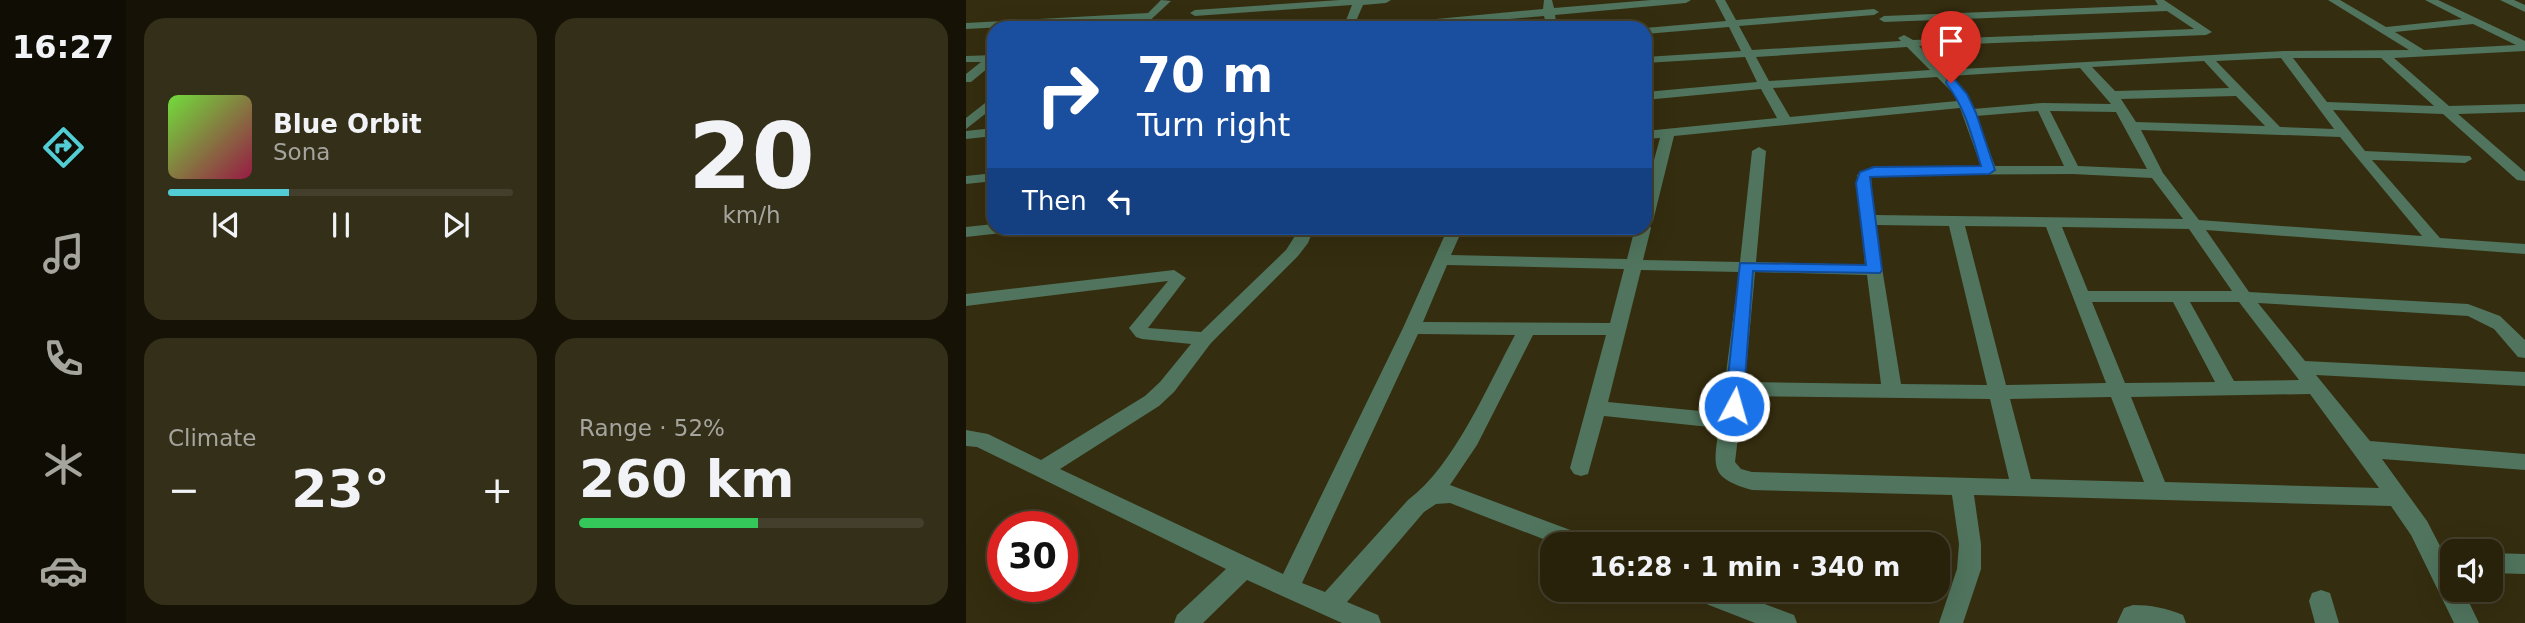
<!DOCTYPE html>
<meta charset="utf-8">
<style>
body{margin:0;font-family:"DejaVu Sans",sans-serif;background:#342f19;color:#f1f3f6;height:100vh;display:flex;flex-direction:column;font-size:26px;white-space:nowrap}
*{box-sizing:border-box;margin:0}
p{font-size:23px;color:#a5a49d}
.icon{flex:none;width:38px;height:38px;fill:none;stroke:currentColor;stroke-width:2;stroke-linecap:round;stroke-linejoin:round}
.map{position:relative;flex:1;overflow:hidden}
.panel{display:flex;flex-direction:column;gap:18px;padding:18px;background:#161306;width:840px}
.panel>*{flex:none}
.banner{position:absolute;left:21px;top:21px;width:665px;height:214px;border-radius:21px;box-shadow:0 7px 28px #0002,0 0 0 2px #443f2c;background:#1a4fa0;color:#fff;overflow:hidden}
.fabs{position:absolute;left:1474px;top:539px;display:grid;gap:14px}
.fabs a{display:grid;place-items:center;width:63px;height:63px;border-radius:14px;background:#28220b;box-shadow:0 7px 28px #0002,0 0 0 2px #443f2c;font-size:35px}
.speed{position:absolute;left:21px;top:511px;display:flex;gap:14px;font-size:35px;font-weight:700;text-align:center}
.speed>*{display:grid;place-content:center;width:91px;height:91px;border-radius:50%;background:#28220b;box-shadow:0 7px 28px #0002,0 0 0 2px #443f2c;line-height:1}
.speed .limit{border:10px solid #d22;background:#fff;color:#111}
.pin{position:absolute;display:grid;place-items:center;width:60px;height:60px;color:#fff;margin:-72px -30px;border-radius:50% 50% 50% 0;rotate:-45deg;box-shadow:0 0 7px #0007}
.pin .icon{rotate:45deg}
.me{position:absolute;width:77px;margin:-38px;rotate:6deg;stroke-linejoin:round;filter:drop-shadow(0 0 5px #0008)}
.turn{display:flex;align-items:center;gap:24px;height:147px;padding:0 35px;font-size:32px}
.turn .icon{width:91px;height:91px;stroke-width:2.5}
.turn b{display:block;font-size:49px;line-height:60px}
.then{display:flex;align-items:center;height:66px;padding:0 35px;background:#0003;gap:14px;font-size:26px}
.big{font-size:52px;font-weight:800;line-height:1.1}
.panel .widget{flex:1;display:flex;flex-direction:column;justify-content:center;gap:10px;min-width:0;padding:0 24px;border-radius:21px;background:#342f19}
.panel .dial{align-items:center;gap:0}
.dial b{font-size:91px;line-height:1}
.song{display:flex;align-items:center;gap:21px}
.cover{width:84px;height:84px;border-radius:10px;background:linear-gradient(135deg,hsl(100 70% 55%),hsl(340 70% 35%))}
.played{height:7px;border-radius:4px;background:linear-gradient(90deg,#52ccd5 35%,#443f2c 35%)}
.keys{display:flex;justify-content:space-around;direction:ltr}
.heat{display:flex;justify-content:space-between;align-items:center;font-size:38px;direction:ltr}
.charge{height:10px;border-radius:5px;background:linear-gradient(90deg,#34c759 52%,#443f2c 0)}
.panel .tiles{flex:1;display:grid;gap:18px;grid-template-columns:repeat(2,1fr)}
.trip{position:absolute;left:574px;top:532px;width:410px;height:70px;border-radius:21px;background:#28220b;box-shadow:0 7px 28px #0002,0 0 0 2px #443f2c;font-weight:800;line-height:70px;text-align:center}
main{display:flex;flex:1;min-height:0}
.menu{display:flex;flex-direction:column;width:126px;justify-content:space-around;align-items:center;background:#100e04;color:#a5a49d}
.menu .icon{width:49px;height:49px}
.menu .selected{color:#52ccd5}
.menu b{font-size:32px;color:#f1f3f6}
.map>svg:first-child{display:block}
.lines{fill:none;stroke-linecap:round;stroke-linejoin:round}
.minor{fill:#50745d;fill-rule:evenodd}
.route{fill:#1a73e8;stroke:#114b97;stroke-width:2}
</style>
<main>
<nav class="menu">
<b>16:27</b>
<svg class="icon selected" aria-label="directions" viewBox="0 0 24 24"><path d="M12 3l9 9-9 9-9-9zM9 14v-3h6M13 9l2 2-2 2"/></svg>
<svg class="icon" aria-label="music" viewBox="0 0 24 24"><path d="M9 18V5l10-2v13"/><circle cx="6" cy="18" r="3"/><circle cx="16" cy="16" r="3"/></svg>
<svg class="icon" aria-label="phone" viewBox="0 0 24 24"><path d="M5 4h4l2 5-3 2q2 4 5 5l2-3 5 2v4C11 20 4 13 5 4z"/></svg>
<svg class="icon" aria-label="climate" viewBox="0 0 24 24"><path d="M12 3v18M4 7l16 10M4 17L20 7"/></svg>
<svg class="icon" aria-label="car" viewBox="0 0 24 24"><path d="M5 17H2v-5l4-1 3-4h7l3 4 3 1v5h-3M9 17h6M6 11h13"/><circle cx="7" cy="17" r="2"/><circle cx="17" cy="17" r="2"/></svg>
</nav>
<section class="panel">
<div class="tiles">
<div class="widget">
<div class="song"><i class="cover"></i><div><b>Blue Orbit</b><p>Sona</p></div></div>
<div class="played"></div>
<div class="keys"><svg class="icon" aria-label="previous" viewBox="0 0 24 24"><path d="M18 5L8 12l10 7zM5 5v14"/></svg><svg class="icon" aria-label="pause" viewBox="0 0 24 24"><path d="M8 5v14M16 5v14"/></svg><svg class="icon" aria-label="next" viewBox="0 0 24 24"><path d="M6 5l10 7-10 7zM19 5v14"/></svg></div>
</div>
<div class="widget dial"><b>20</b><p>km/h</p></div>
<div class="widget"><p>Climate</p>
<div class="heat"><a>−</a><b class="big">23°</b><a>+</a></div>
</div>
<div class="widget"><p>Range · 52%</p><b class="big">260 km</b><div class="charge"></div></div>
</div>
</section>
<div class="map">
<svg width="1559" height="623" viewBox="0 0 1559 623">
<rect width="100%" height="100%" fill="#352d0f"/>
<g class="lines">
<path class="minor" d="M 195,0 L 205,1 L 178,26 L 173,23 L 175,20 L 0,29 L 0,23 L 182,13 Z
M 374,0 L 425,0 L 420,3 L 397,5 L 387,28 L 377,28 L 386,5 L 229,16 L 224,13 L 229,10 Z
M 578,0 L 586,0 L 588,8 L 685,0 L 725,0 L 720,3 L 589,15 L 591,28 L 581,28 L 578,16 L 443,28 L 402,28 L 407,25 L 577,9 Z
M 749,0 L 759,0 L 770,20 L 908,9 L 913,12 L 908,15 L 773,26 L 786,50 L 935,41 L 932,38 L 938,35 L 947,40 L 1228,29 L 1201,11 L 918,22 L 913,19 L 918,16 L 1192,5 L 1189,0 L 1198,0 L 1246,32 L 1240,35 L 953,46 L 977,70 L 1318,51 L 1443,50 L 1362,0 L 1374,0 L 1420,27 L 1496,19 L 1459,0 L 1472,0 L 1559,41 L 1559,51 L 1428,58 L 1483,106 L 1559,104 L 1559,112 L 1492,114 L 1559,172 L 1559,181 L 1551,180 L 1477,114 L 1367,110 L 1399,151 L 1504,156 L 1506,159 L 1499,163 L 1406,160 L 1474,238 L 1559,244 L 1559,254 L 1240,230 L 1283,292 L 1502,304 L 1534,316 L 1559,340 L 1559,358 L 1552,357 L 1528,329 L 1502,316 L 1292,303 L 1339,361 L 1559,372 L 1559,386 L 1350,375 L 1404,441 L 1559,454 L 1559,470 L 1416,459 L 1461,521 L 1486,569 L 1486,590 L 1497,590 L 1513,623 L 1488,623 L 1445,535 L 1425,506 L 1008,495 L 1015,544 L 1015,569 L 997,623 L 973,623 L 991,569 L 993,544 L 986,495 L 786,490 C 744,478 747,468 753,428 L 638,416 L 622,474 L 615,476 L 608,474 L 604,468 L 640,335 L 567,335 L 511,445 L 484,485 L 623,537 L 626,544 L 590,544 L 484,503 L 470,504 L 458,512 L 381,602 L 412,615 L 415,623 L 376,623 L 281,580 L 237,623 L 208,623 L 211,615 L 260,569 L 11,447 L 0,446 L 0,430 L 22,434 L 75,460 L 179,396 L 194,382 L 225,344 L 176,339 L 170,337 L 163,328 L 202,281 L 0,306 L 0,294 L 208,270 L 220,278 L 182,328 L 235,332 L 320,250 L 334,228 L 348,228 L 342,243 L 332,256 L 245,343 L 208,392 L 193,406 L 94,469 L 317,574 L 437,328 L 482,228 L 497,228 L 485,255 L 661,259 L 669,228 L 679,228 L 679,193 L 694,138 L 679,139 L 679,131 L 811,118 L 795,89 L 679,100 L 679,92 L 791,82 L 779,57 L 679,63 L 679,57 L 775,51 L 763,27 L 679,34 L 679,28 L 760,21 ZM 1507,24 L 1550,45 L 1458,50 L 1429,32 ZM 941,47 L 964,70 L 803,81 L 790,57 ZM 1315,58 L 1368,129 L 1314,127 L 1250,61 ZM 1327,58 L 1415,58 L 1468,106 L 1361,102 ZM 1238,61 L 1263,88 L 1149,91 L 1126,67 ZM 1114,68 L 1145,104 L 1076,103 L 1007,109 L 999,91 L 984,76 ZM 971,77 L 989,95 L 991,101 L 824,117 L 807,88 ZM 1270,96 L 1299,126 L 1170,122 L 1155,99 ZM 994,108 L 1015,166 L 908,167 L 891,175 L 899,265 L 790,262 L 800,151 L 793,147 L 786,151 L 774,262 L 677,260 L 685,228 L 683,225 L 687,221 L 708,136 ZM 1072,111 L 1098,166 L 1029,166 L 1010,116 ZM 1084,111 L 1150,112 L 1181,169 L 1112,166 ZM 1175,130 L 1374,137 L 1456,236 L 1233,220 L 1197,173 ZM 1107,174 L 1186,178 L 1217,219 L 908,215 L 905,177 L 910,175 ZM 909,225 L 983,226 L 1021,385 L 935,384 ZM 999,226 L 1080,227 L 1140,383 L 1040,385 ZM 1096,227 L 1223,229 L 1266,291 L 1122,291 ZM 481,265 L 658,269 L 644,323 L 457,322 ZM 675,270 L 773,272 L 755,413 L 642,402 ZM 789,272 L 901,275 L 915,384 L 779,382 ZM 1126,302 L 1207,302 L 1249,382 L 1159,383 ZM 1224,302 L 1273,302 L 1333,380 L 1268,381 ZM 452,334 L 549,335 C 522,385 488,466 442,500 L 359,592 L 336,583 ZM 1344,394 L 1413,488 L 1199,482 L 1165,397 ZM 777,396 L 1024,399 L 1043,479 L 786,472 L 775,469 L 769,462 ZM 1145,397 L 1178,482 L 1065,479 L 1044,399 Z
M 1534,0 L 1548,0 L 1559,5 L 1559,12 Z
M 28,55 L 28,63 L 5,82 L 0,82 L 0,74 L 15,62 L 0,62 L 0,56 Z
M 28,96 L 28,107 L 0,129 L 0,118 Z
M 28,128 L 28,136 L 0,139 L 0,131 Z
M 28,173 L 28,181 L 0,184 L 0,176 Z
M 28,224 L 28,228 L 44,228 L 36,233 L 0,237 L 0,227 Z
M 1524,553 L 1559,554 L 1559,574 L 1524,573 Z
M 721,590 L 761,590 L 828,615 L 831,623 L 789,623 L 725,598 Z
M 1355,590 L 1364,593 L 1373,623 L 1349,623 L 1343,601 L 1346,593 Z
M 1167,605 C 1185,605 1200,608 1217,615 L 1220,623 L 1151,623 L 1158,608 Z"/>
</g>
<path class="route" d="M 981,80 L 989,80 L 1001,94 L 1010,113 L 1029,170 L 1023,174 L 904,177 L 916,270 L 914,273 L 787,271 L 777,406 L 774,411 L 762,411 L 759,406 L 774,263 L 900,265 L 890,183 L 894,172 L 908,167 L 1015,166 C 1006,136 999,107 980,83 Z"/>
</svg>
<div class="fabs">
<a><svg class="icon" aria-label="sound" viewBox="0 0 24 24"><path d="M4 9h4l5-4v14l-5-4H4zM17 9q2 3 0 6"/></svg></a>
</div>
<div class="speed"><div class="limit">30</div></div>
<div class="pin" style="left:985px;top:83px;background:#d93025"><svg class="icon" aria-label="arrive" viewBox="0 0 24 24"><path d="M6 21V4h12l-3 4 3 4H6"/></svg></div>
<svg class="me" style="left:768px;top:406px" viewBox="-20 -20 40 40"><circle r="17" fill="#1a73e8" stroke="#fff" stroke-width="3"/><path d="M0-11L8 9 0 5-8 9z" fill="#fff"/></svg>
<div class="trip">16:28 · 1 min · 340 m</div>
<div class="banner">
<div class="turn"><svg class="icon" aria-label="right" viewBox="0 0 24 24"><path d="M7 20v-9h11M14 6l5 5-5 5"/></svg><div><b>70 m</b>Turn right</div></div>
<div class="then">Then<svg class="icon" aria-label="left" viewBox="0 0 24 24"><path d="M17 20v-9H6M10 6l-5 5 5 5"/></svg></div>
</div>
</div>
</main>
